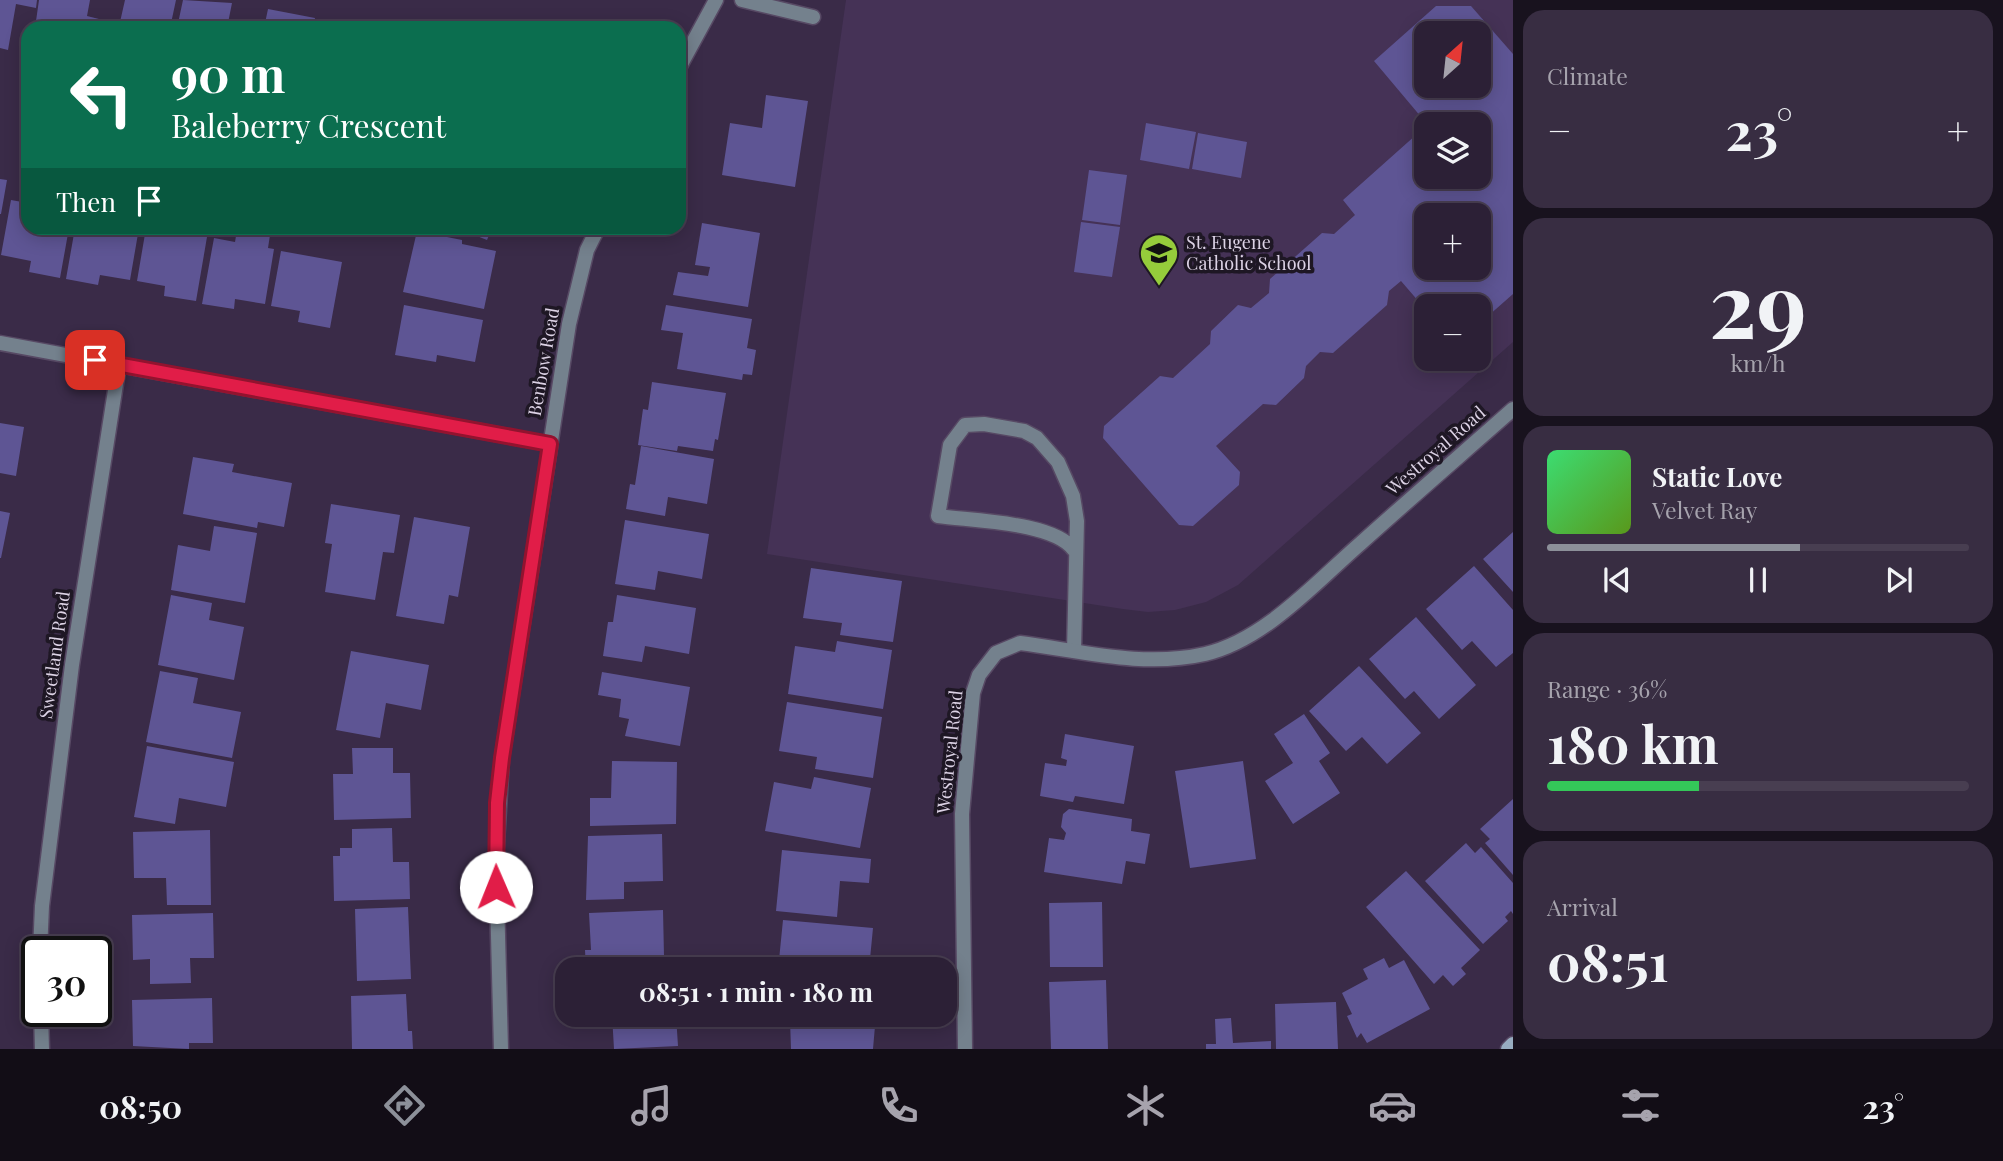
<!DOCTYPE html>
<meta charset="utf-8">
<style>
body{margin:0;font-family:"Playfair Display",serif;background:#382d42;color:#f1f3f6;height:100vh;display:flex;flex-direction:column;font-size:26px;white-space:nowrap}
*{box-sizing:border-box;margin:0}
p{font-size:23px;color:#a6a3ad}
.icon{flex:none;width:38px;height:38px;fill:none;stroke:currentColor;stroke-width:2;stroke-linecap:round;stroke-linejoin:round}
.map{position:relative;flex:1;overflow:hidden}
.drawer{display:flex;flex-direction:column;gap:10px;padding:10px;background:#18121e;width:490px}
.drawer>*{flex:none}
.guide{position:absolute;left:21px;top:21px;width:665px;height:214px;border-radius:21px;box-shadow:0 4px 18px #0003,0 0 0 2px #483e51;background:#0b6e4f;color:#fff;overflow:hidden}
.needle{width:46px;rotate:27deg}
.fabs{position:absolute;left:1414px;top:21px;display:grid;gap:14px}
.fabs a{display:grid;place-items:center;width:77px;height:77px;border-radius:14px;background:#2c2036;box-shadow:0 4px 18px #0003,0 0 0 2px #483e51;font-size:35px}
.speed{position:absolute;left:21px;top:936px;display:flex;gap:14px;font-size:35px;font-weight:700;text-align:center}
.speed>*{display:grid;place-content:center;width:91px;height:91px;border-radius:50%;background:#2c2036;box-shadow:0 4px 18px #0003,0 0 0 2px #483e51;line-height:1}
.speed .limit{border:4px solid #111;border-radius:10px;background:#fff;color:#111}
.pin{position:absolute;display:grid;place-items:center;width:60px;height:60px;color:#fff;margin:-30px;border-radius:14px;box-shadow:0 4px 10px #0006}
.me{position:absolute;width:77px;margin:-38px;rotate:359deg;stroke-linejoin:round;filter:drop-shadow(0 0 5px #0008)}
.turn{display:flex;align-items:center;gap:24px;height:147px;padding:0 35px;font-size:32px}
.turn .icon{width:91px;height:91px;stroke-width:2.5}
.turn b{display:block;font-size:49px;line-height:60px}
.then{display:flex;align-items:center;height:66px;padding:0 35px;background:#0003;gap:14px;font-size:26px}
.big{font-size:52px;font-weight:700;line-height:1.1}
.drawer .tile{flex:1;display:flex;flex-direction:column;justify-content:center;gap:10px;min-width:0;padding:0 24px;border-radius:21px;background:#382d42}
.drawer .dial{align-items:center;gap:0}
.dial b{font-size:91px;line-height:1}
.song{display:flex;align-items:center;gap:21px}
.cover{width:84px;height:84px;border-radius:10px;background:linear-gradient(135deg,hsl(140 70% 55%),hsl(90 70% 35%))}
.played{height:7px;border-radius:4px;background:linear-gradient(90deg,#8c9099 60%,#483e51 60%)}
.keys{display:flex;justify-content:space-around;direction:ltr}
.heat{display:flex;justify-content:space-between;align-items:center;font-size:38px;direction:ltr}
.charge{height:10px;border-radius:5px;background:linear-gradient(90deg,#34c759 36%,#483e51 0)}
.trip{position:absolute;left:555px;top:957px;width:402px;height:70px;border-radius:21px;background:#2c2036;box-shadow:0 4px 18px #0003,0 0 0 2px #483e51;font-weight:700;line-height:70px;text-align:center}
.tabs{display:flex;height:112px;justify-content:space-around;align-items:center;background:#120d16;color:#a6a3ad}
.tabs .icon{width:49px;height:49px}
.tabs .active{color:#8c9099}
.tabs b{font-size:32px;color:#f1f3f6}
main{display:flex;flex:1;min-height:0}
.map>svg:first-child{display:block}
.built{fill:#453256;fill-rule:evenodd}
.building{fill:#5e5594;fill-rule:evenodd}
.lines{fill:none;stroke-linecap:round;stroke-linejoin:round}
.service-casing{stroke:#574964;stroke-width:17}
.minor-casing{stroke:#574964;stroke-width:17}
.secondary-casing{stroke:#574964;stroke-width:17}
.service{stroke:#74818d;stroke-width:14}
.minor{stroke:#74818d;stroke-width:14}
.secondary{stroke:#98adc1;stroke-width:14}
.route-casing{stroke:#92132f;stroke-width:18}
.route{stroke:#e11d48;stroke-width:12}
.labels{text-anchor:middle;stroke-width:7;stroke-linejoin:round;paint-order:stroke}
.poi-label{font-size:18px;fill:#dcd2e5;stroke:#1e1724;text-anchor:start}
.street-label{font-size:18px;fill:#dcd2e5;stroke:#1e1724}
</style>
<main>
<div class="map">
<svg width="1513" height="1049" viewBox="0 0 1513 1049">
<rect width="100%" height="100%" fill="#3a2b48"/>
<path class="built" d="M 846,0 L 1513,0 L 1513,342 L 1238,585 L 1206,602 L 1175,610 L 1148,612 L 1123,609 L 767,554 ZM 1426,33 L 1479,33 L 1479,86 L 1426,86 ZM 1426,124 L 1479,124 L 1479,177 L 1426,177 ZM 1426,215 L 1479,215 L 1479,268 L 1426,268 ZM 1426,306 L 1479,306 L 1479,359 L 1426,359 Z"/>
<path class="building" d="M 0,0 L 37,0 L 36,8 L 16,4 L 8,50 L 0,48 Z
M 39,0 L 90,0 L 87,16 L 99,19 L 97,28 L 35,28 Z
M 125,0 L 176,0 L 170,28 L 108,28 L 109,20 L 120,22 Z
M 183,0 L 232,3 L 227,28 L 177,28 Z
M 1436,6 L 1471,6 L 1513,54 L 1513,294 L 1479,324 L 1479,306 L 1426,306 L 1426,310 L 1401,281 L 1389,291 L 1387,305 L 1333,353 L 1320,352 L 1306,366 L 1304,378 L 1276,405 L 1263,404 L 1216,446 L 1240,472 L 1239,485 L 1193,526 L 1179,525 L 1103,438 L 1104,426 L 1160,376 L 1173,378 L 1210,344 L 1211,331 L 1238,305 L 1251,308 L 1269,293 L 1270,279 L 1322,233 L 1334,234 L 1355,215 L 1343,200 L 1426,126 L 1426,177 L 1479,177 L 1479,124 L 1427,124 L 1374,61 ZM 1426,33 L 1479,33 L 1479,86 L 1426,86 ZM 1426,215 L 1479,215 L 1479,268 L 1426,268 Z
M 268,9 L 315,18 L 313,28 L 264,28 Z
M 337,22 L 358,27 L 358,28 L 336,28 Z
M 766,95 L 808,101 L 795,187 L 722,175 L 730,123 L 762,128 Z
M 1146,123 L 1196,132 L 1189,169 L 1140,160 Z
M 1198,133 L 1247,142 L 1241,178 L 1192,169 Z
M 1089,170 L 1127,175 L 1120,225 L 1082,220 Z
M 0,179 L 7,180 L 1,214 L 0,214 Z
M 11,200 L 28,203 L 28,228 L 69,228 L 60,278 L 29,272 L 31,261 L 1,255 Z
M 1081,222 L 1120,227 L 1112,277 L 1074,272 Z
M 702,223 L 760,233 L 748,307 L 673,295 L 678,272 L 708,276 L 710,267 L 695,265 Z
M 75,228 L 139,228 L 130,280 L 100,275 L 98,285 L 66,279 Z
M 146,228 L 207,237 L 196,301 L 164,296 L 165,286 L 137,281 Z
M 457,228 L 492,228 L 487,240 Z
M 237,230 L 270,235 L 268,248 L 274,249 L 265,304 L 235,299 L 234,309 L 202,304 L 214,238 L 235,242 Z
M 417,231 L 462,240 L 462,244 L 496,251 L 484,309 L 403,292 Z
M 281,251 L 342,262 L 330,328 L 298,322 L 300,311 L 271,306 Z
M 404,305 L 483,320 L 475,362 L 437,355 L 436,362 L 395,355 Z
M 666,305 L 752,319 L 747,348 L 756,350 L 752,375 L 743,374 L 742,380 L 677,369 L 683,333 L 661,330 Z
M 652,382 L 726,393 L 718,440 L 715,439 L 713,451 L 678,446 L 677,451 L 638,445 L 643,409 L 648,410 Z
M 0,423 L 24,427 L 16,476 L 0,473 Z
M 641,446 L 714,459 L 707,504 L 668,497 L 665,516 L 626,509 L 630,484 L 635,485 Z
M 193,457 L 234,464 L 232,472 L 292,483 L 284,527 L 258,522 L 257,528 L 183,514 Z
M 331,504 L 400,515 L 394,553 L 383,552 L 375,600 L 325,592 L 332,544 L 325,543 Z
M 0,511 L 10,513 L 1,558 L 0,558 Z
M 414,517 L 470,527 L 458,597 L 449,595 L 444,624 L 396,616 Z
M 625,520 L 709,534 L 702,579 L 658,571 L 655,590 L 615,584 Z
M 214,526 L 257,533 L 245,603 L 171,590 L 178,545 L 210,551 Z
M 1513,532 L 1513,592 L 1483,559 Z
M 1474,566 L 1513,610 L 1513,653 L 1496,667 L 1472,641 L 1462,650 L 1426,609 Z
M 811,568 L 902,581 L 893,642 L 840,635 L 842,623 L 803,618 Z
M 171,595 L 212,603 L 209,620 L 244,627 L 234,680 L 158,665 Z
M 617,595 L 696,608 L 689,654 L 645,646 L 642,662 L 603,656 L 608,622 L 613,622 Z
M 1416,617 L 1476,685 L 1439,719 L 1414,691 L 1405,699 L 1369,659 Z
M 837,641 L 892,650 L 883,709 L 788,694 L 795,646 L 835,652 Z
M 351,651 L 429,665 L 421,710 L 386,703 L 380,738 L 336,730 Z
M 1359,666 L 1421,733 L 1387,764 L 1362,737 L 1346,751 L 1309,711 Z
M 160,671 L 198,678 L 193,703 L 241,712 L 232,758 L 146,742 Z
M 602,672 L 690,687 L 680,746 L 625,736 L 629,719 L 619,717 L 621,699 L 598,695 Z
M 787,702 L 882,717 L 873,778 L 815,769 L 817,757 L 779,751 Z
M 1304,714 L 1330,753 L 1319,761 L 1340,793 L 1293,824 L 1265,781 L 1293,763 L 1274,734 Z
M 1065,734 L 1134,746 L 1124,804 L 1075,796 L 1073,802 L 1040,796 L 1045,763 L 1066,766 L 1067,760 L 1061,758 Z
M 147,746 L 234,762 L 226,807 L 179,798 L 175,824 L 134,817 Z
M 352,748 L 393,748 L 393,773 L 410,773 L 411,818 L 334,820 L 333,774 L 353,774 Z
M 612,761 L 677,762 L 676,824 L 590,826 L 590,798 L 611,798 Z
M 1243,761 L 1256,859 L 1190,868 L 1175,771 Z
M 814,777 L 871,788 L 860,848 L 765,831 L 774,782 L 811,789 Z
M 1513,799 L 1513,875 L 1485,843 L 1490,839 L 1480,829 Z
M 1069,809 L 1132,819 L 1131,831 L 1150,834 L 1145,864 L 1126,861 L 1122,884 L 1044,872 L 1049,838 L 1064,840 L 1066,833 L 1061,827 L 1063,814 Z
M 392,828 L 393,862 L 409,862 L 410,899 L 334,901 L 333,856 L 340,856 L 340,848 L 352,848 L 352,829 Z
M 210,830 L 211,905 L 167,905 L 166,878 L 134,878 L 133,832 Z
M 662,834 L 663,881 L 624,882 L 624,899 L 586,900 L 588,836 Z
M 1466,843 L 1475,853 L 1481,847 L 1513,883 L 1513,914 L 1511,911 L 1505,917 L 1508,921 L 1483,944 L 1425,881 Z
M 782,850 L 871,859 L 869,883 L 840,881 L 837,917 L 776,911 Z
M 1406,871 L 1480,950 L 1461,968 L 1466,974 L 1453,986 L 1443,975 L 1434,984 L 1366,907 Z
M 1102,902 L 1103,967 L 1050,967 L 1049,903 Z
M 408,907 L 411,979 L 357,981 L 355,909 Z
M 663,910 L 664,956 L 624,958 L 625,970 L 586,970 L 585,950 L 591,950 L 589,913 Z
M 213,913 L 214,958 L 190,958 L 191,983 L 150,984 L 150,959 L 133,960 L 132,915 Z
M 783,920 L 873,928 L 870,959 L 841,956 L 840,970 L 778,970 Z
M 1384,958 L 1389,968 L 1404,960 L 1430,1009 L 1367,1043 L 1361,1033 L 1357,1038 L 1347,1016 L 1352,1014 L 1342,993 L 1368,979 L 1363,969 Z
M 1106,980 L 1108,1049 L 1051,1049 L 1049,982 Z
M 406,994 L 408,1031 L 412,1031 L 413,1049 L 352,1049 L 351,996 Z
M 212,998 L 213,1043 L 189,1043 L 189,1049 L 133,1046 L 132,1000 Z
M 1336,1002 L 1338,1049 L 1276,1049 L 1275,1004 Z
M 612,1015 L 676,1015 L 678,1046 L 614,1049 Z
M 839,1015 L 876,1015 L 873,1049 L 791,1049 L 790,1020 L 839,1019 Z
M 1231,1018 L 1233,1043 L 1271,1041 L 1271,1049 L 1206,1049 L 1206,1044 L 1216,1044 L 1215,1019 Z"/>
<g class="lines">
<g class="service-casing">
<path id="service" d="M 1074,651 L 1077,521 L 1073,496 L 1058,462 L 1037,438 L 1024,431 L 984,424 L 965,425 L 950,445 L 938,516 C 973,521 1054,522 1074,550"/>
</g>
<g class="minor-casing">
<path id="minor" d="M 742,0 L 813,17
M 679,68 L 716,0
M 0,343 L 550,444
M 40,952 L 42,906 L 72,665 L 119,365
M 41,1012 L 42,1049
M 501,1049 L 496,860 L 502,758 L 569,324 L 587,250 L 598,228
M 965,1049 L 962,814 L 973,693 L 979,675 L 996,653 L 1020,643 C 1082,651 1143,668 1205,654 C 1265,640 1316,582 1361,543 C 1411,498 1462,454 1513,409"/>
</g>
<g class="secondary-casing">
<path id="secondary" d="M 1508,1049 L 1513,1044"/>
</g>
<use href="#service" class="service"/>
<use href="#minor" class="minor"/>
<use href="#secondary" class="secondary"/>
</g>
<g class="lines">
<g class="route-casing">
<path id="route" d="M 95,360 L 550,444 L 502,758 L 497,803 L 496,887"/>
</g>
<use href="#route" class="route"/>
</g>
<defs>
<g id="school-pin" transform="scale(2.0125)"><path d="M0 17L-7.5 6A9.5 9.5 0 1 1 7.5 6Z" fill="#95cc3b" stroke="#1e1724"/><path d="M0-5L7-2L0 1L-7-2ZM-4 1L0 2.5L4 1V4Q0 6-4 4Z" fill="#111"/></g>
</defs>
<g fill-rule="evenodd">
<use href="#school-pin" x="1159" y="253"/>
</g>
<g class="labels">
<g class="poi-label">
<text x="1186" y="249">St. Eugene<tspan x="1186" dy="21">Catholic School</tspan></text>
</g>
<g class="street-label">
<text transform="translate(544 362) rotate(-80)" y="6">Benbow Road</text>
<text transform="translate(1436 451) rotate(-41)" y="6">Westroyal Road</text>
<text transform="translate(55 655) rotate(-82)" y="6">Sweetland Road</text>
<text transform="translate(950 752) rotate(-84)" y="6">Westroyal Road</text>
</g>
</g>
</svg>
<div class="fabs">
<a><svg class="needle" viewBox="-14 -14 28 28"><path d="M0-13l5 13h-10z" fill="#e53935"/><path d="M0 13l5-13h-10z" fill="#a6a3ad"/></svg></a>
<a><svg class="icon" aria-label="layers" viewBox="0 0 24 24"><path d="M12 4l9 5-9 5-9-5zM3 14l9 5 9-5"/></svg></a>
<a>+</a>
<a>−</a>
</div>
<div class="speed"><div class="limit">30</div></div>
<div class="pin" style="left:95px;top:360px;background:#d93025"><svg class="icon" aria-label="arrive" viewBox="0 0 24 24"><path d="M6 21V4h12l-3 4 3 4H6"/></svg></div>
<svg class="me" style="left:496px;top:887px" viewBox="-20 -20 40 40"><circle r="19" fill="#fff"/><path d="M0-13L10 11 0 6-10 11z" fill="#e11d48"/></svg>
<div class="trip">08:51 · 1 min · 180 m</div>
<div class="guide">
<div class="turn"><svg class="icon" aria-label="left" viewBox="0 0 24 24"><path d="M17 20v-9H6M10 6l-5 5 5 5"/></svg><div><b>90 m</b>Baleberry Crescent</div></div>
<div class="then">Then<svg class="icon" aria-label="arrive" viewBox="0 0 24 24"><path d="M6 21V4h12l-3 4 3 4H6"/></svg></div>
</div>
</div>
<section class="drawer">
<div class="tile"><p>Climate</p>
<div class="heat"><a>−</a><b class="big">23°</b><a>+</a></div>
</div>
<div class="tile dial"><b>29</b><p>km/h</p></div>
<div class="tile">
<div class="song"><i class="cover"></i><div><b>Static Love</b><p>Velvet Ray</p></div></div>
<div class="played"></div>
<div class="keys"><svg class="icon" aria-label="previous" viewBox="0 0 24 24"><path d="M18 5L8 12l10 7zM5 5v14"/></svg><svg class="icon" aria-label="pause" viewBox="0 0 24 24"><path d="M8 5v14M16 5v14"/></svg><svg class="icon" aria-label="next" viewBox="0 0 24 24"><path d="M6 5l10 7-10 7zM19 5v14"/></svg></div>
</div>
<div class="tile"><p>Range · 36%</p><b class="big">180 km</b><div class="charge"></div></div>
<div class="tile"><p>Arrival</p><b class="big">08:51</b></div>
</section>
</main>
<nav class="tabs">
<b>08:50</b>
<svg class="icon active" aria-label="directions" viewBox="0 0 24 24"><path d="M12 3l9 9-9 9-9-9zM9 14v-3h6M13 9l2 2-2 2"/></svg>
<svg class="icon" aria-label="music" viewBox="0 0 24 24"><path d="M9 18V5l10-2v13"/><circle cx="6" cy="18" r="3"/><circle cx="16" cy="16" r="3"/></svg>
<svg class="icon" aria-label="phone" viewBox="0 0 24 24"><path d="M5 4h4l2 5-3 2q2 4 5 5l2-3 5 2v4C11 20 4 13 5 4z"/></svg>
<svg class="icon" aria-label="climate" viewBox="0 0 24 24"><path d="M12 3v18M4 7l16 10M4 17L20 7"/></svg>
<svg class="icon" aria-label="car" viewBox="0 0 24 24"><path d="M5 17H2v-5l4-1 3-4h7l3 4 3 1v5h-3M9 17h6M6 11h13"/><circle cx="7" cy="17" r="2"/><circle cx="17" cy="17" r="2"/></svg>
<svg class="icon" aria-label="filters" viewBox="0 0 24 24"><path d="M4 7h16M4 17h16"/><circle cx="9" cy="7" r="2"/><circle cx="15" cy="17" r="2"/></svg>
<b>23°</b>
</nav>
